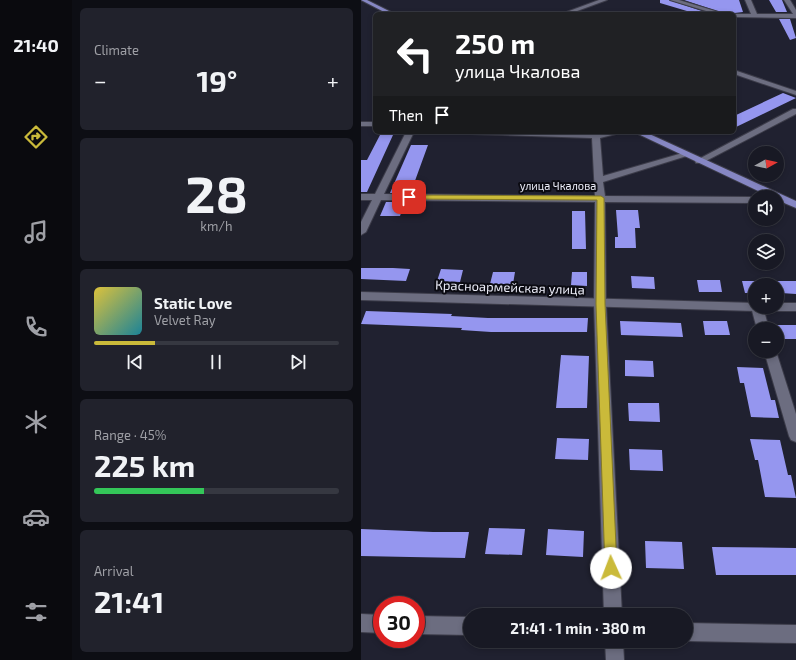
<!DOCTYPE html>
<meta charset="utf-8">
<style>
body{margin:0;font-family:"Exo 2",sans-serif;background:#21222c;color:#f1f3f6;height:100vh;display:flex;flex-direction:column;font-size:15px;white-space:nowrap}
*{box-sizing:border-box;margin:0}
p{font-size:13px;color:#9fa0a6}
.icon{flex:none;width:22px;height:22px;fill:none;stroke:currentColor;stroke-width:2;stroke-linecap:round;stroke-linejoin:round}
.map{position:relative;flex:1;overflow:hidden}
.details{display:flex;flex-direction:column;gap:8px;padding:8px;background:#0d0e14;width:289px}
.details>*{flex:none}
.banner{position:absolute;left:12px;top:12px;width:363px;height:122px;border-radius:6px;box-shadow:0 2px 6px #0003,0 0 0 1px #363841;background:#202124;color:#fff;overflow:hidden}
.needle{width:26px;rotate:82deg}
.fabs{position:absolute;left:387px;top:146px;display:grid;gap:8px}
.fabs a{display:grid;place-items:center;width:36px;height:36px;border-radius:50%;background:#181924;box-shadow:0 2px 6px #0003,0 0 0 1px #363841;font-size:20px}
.speed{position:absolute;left:12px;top:596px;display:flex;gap:8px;font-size:20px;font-weight:700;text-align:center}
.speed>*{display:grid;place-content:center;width:52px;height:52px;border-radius:50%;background:#181924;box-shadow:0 2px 6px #0003,0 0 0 1px #363841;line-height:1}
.speed .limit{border:6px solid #d22;background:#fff;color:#111}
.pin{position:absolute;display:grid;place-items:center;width:34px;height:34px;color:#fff;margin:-17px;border-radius:8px;box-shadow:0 2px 6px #0006}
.me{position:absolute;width:44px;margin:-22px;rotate:358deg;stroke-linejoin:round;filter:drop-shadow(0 0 3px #0008)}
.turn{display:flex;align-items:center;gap:14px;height:84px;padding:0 16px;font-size:18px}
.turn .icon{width:52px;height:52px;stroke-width:2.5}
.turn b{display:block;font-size:28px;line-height:34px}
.then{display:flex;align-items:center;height:38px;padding:0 16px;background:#0003;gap:8px;font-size:15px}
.big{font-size:30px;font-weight:700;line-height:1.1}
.details .tile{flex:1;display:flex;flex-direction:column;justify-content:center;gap:6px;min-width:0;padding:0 14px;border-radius:6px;background:#21222c}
.details .dial{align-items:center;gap:0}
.dial b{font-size:52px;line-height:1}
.song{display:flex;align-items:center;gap:12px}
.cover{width:48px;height:48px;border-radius:6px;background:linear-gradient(135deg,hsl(50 70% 55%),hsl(190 70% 35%))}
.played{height:4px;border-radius:2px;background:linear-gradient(90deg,#caba3a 25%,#363841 25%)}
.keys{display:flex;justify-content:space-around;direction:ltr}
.heat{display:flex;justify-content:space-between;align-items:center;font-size:22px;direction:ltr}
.charge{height:6px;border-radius:3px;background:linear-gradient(90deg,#34c759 45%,#363841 0)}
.trip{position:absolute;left:102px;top:608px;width:230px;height:40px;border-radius:20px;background:#181924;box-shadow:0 2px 6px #0003,0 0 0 1px #363841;font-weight:700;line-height:40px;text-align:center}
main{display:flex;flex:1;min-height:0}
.menu{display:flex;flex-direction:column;width:72px;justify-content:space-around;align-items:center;background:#0a0a0e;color:#9fa0a6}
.menu .icon{width:28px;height:28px}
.menu .selected{color:#caba3a}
.menu b{font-size:18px;color:#f1f3f6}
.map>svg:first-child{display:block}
.building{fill:#9596ef}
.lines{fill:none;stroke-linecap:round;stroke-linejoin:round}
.minor-casing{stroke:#3c3c49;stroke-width:2}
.tertiary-casing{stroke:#3c3c49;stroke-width:2}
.secondary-casing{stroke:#3c3c49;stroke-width:2}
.primary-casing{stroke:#3c3c49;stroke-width:2}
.minor{fill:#6c6d80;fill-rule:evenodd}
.tertiary{fill:#6c6d80;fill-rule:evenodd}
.secondary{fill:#6c6d80;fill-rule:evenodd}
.primary{fill:#8687c4;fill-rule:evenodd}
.route{fill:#caba3a;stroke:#837926}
.labels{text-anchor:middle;stroke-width:4;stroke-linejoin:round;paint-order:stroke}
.far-street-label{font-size:11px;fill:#ecedf8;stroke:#0b0b12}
.street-label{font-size:13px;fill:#ecedf8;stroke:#0b0b12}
</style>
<main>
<nav class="menu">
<b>21:40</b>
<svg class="icon selected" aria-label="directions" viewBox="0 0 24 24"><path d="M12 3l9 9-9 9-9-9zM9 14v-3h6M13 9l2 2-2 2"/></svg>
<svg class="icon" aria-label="music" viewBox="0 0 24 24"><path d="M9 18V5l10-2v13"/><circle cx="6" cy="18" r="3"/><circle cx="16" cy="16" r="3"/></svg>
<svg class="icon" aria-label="phone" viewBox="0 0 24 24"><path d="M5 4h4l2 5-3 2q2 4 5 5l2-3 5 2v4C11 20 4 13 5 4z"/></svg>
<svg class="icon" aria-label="climate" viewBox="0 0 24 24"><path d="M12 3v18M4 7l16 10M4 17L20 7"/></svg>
<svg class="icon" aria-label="car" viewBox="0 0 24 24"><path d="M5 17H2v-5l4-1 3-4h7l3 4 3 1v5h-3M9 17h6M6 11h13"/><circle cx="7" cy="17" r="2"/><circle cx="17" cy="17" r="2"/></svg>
<svg class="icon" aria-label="filters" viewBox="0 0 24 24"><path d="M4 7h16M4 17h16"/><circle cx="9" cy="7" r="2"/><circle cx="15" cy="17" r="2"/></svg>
</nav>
<section class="details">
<div class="tile"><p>Climate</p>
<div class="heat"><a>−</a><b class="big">19°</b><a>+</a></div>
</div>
<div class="tile dial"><b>28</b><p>km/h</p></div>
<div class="tile">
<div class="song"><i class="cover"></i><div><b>Static Love</b><p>Velvet Ray</p></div></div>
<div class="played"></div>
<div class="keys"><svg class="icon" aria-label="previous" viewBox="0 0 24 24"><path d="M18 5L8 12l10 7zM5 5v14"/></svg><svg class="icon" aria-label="pause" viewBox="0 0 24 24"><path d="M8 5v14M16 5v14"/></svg><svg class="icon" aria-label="next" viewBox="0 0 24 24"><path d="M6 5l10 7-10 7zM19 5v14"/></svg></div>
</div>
<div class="tile"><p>Range · 45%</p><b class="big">225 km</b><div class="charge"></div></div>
<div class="tile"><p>Arrival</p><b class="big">21:41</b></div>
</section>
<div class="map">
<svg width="435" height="660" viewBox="0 0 435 660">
<rect width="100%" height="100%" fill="#202130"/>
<path class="building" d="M 299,0 L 308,0 L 350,14 L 336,14 L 299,3 Z
M 323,0 L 378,0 L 382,12 L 365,14 Z
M 408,0 L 421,0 L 426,12 L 415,12 Z
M 418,19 L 429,19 L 435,38 L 429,40 Z
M 422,93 L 435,98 L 373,128 L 373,116 Z
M 19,135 L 32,135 L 6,192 L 0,192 L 0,160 L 6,160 Z
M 50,145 L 67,145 L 51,189 L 49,189 L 48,193 L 29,193 Z
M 25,202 L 44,202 L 39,216 L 19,216 Z
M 255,210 L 277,210 L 279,228 L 274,228 L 275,248 L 254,248 L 254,237 L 257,237 Z
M 211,211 L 224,211 L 225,249 L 211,249 Z
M 0,268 L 32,268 L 49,269 L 45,281 L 0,279 Z
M 80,269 L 102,270 L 99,282 L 76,281 Z
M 132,272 L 154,272 L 152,284 L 129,284 Z
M 211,272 L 226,272 L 226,286 L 210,285 Z
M 270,276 L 293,277 L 294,289 L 271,288 Z
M 336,280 L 359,280 L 361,292 L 338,292 Z
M 381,281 L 394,281 L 394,293 L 384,293 Z
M 416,281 L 435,281 L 435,294 L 420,293 Z
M 5,311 L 91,314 L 90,316 L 127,318 L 227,318 L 226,332 L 130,332 L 100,330 L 101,328 L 0,324 Z
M 259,321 L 320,323 L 322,337 L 260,335 Z
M 342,321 L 366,321 L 369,335 L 344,335 Z
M 416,325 L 435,325 L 435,339 L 416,339 Z
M 200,355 L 228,356 L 226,408 L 195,408 Z
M 264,360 L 292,361 L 293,377 L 264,376 Z
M 376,367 L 402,368 L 410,400 L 414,400 L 418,418 L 390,417 L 383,383 L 379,383 Z
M 267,403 L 298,403 L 299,422 L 268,421 Z
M 196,438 L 228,439 L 227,460 L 194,459 Z
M 389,439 L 419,440 L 427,475 L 430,475 L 435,498 L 404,497 L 397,460 L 394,460 Z
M 268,449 L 301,450 L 302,471 L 269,470 Z
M 128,528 L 164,529 L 161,555 L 124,554 Z
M 0,529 L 72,532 L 108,532 L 104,558 L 49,557 L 0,556 Z
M 187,529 L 223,531 L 222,557 L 185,555 Z
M 284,541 L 321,542 L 323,569 L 285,568 Z
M 351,547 L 435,548 L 435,575 L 355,575 Z"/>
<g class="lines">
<g class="minor-casing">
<path id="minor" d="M 238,0 L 246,0 L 208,14 L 200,14 Z
M 309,0 L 318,0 L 364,14 L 355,14 Z
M 384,0 L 390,0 L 396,14 L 432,14 L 423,0 L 429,0 L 435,10 L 435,18 L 373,17 L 373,14 L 371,14 L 390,14 Z
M 373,70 L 435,91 L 435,95 L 373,74 Z
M 0,122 L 14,122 L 14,126 L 0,126 Z
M 45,132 L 53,132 L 23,194 L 234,196 L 231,138 L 109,134 L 105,132 L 231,133 L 231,132 L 263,132 L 239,138 L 242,176 L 325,152 L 329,155 L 242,182 L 244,196 L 394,197 L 394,203 L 244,202 L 245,304 L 261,615 L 243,615 L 233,304 L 234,202 L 20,200 L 5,232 L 0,235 L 0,222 L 11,200 L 0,200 L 0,194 L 14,194 Z
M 392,304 L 394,304 L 394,307 L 402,307 L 408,329 L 396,329 L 390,307 Z
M 403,351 L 415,351 L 435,414 L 435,442 L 430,440 L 428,436 Z
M 0,614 L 21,615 L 21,633 L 0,632 Z
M 55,616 L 109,617 L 109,635 L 55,634 Z
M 325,623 L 435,625 L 435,643 L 325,641 Z
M 244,641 L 262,641 L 263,660 L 245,660 Z"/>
</g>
<g class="tertiary-casing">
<path id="tertiary" d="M 0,292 L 394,303 L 394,307 L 400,307 L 394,311 L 0,300 Z
M 416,303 L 435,303 L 435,311 L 409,311 L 403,307 L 416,307 Z"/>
</g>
<g class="secondary-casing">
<path id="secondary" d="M 432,109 L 435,109 L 435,114 L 341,163 L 335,163 L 334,161 Z"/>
</g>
<g class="primary-casing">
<path id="primary" d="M 0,0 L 6,0 L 34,14 L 27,14 Z
M 273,132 L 284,132 L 435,201 L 435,208 L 416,200 L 416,197 L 410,197 Z"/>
</g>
<use href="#minor" class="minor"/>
<use href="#tertiary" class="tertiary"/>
<use href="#secondary" class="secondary"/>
<use href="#primary" class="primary"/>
</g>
<path class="route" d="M 46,195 L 240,196 L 243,198 L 244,304 L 256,568 L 255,573 L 250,574 L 246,573 L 244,568 L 235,304 L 236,200 L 48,199 L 45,197 Z"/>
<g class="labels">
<g class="far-street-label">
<text x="197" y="190">улица Чкалова</text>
</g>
<g class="street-label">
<text transform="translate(149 287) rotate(2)" y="5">Красноармейская улица</text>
</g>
</g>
</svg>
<div class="fabs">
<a><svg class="needle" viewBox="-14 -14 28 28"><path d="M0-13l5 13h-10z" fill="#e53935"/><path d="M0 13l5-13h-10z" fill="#9fa0a6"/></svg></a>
<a><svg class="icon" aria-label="sound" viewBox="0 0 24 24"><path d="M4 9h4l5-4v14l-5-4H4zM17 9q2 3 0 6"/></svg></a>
<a><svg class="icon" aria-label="layers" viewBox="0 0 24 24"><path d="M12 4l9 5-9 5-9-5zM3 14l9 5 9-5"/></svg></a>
<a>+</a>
<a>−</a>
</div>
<div class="speed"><div class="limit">30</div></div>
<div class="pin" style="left:48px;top:197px;background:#d93025"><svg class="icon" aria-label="arrive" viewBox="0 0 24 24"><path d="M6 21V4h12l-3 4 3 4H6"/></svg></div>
<svg class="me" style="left:250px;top:568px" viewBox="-20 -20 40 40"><circle r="19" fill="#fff"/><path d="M0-13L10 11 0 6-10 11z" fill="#caba3a"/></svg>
<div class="trip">21:41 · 1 min · 380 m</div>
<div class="banner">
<div class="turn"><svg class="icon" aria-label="left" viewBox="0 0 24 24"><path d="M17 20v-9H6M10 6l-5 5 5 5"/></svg><div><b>250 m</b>улица Чкалова</div></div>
<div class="then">Then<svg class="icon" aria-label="arrive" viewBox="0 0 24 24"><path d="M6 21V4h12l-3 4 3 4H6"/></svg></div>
</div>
</div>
</main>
